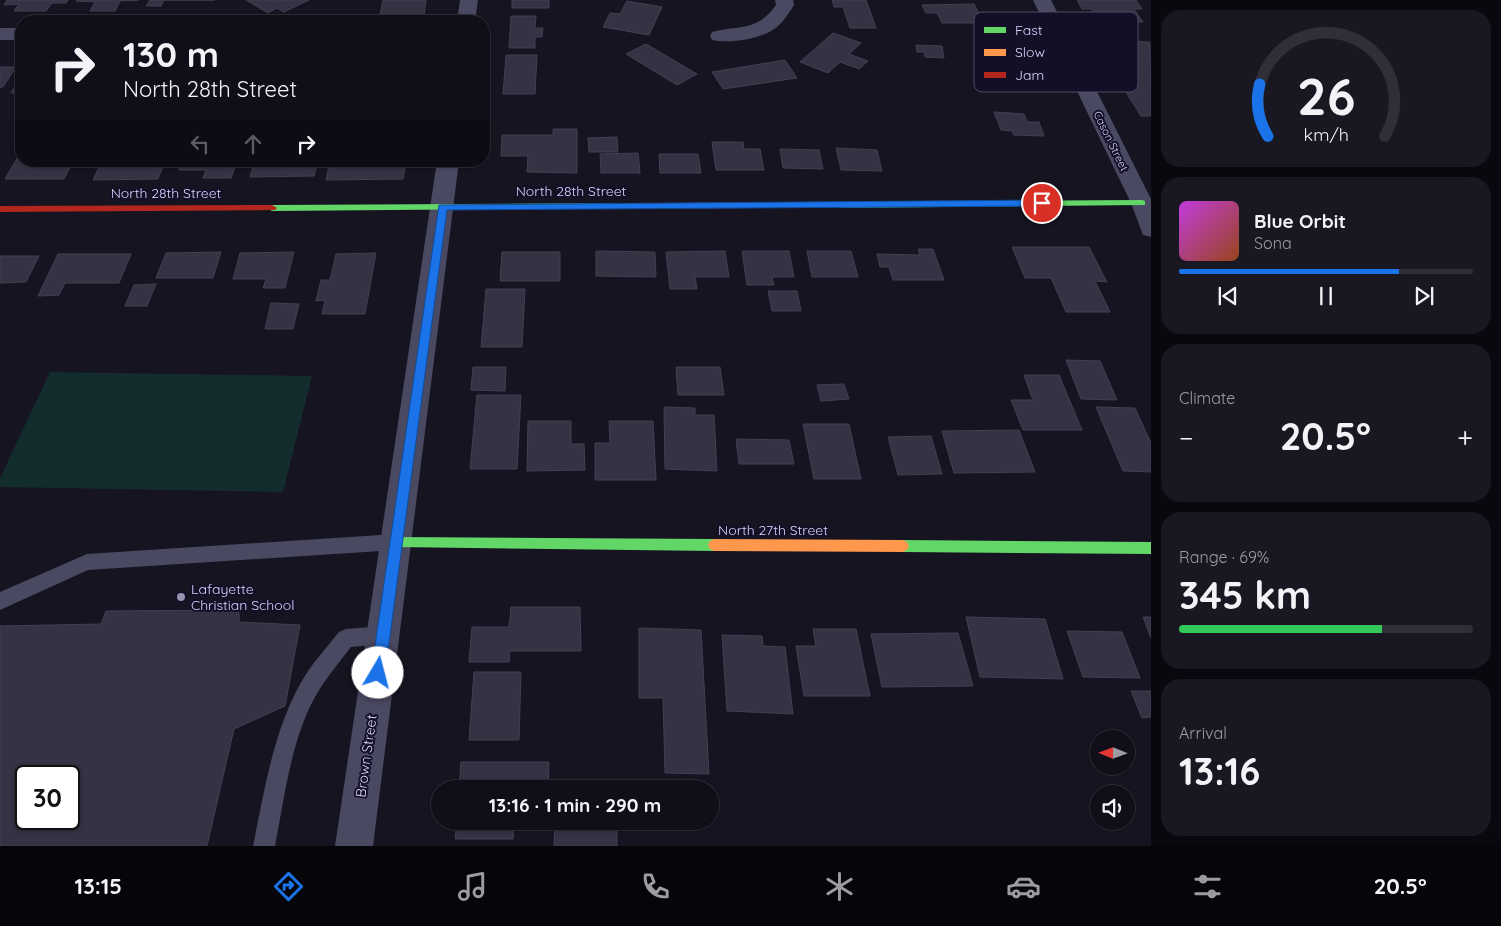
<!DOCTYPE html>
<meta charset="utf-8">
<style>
body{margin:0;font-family:Quicksand,sans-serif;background:#191822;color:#f1f3f6;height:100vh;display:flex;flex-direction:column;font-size:19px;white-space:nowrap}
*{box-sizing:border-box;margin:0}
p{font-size:16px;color:#9c9ca2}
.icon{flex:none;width:28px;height:28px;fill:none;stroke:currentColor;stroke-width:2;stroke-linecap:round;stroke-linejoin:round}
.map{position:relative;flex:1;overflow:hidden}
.details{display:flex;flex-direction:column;gap:10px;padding:10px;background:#09080e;width:350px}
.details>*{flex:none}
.guide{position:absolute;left:15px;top:15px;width:475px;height:152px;border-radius:20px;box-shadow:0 1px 4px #0004,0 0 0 1px #302f38;background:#100f19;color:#f1f3f6;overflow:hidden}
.needle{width:32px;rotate:271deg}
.buttons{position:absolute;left:1090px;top:730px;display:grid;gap:10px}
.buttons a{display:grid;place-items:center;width:45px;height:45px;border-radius:50%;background:#100f19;box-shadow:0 1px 4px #0004,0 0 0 1px #302f38;font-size:25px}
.speed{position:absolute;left:15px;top:765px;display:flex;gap:10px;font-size:25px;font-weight:700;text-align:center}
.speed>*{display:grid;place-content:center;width:65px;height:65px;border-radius:50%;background:#100f19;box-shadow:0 1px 4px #0004,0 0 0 1px #302f38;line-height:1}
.speed .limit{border:2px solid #111;border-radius:8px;background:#fff;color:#111}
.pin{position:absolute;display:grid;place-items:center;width:42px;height:42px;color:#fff;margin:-21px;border:2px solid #fff;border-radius:50%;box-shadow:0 1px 5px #0007}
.me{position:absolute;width:55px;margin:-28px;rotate:8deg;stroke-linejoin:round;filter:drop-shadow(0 0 4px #0008)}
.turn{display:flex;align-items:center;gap:18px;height:105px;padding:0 25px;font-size:22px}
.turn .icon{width:65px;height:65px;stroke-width:2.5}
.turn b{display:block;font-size:35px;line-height:42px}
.lanes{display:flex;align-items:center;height:48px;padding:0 25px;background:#0003;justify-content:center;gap:25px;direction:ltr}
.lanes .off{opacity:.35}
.big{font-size:38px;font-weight:800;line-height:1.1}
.details .widget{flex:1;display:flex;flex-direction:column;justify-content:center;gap:8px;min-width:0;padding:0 18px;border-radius:20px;background:#191822}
.details .dial{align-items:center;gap:0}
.dial svg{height:130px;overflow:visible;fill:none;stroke:#302f38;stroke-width:7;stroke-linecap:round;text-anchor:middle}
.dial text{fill:#f1f3f6;stroke:none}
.song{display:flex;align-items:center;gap:15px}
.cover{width:60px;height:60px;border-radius:8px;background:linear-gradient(135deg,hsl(290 70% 55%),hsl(20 70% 35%))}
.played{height:5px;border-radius:2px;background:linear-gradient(90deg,#1a73e8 75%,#302f38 75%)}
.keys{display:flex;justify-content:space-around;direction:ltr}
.heat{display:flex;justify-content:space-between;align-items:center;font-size:28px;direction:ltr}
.charge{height:8px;border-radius:4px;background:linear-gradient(90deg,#34c759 69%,#302f38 0)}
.trip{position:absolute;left:431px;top:780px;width:288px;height:50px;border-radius:25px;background:#100f19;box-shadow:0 1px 4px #0004,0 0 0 1px #302f38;font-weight:800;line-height:50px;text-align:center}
.dock{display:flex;height:80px;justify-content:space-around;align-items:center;background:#06060a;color:#9c9ca2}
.dock .icon{width:35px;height:35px}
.dock .selected{color:#1a73e8}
.dock b{font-size:22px;color:#f1f3f6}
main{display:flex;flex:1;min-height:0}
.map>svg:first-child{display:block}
.green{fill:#132c2d}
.building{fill:#343243;stroke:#433f54;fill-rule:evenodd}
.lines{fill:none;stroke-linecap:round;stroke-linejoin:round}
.lane{fill:#4a4962;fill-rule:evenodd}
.street{fill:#4a4962;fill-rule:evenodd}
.fast{fill:#63d668;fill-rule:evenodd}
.slow{fill:#ff974d;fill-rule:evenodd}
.jam{fill:#b3261e;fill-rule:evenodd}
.route{fill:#1a73e8;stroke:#114b97}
.poi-dot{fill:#9591b1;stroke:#130f26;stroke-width:2}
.labels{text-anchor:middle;stroke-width:4;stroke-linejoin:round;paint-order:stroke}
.far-street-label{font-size:11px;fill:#d9d4ff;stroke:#130f26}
.street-label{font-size:14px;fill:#d9d4ff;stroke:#130f26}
.poi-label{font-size:14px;fill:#d9d4ff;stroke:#130f26;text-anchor:start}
.key{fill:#130f26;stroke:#4e4a67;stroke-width:1}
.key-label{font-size:14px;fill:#d9d4ff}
</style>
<main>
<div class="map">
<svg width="1151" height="846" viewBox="0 0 1151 846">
<rect width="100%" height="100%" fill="#161421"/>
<path class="green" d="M 50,372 L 312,376 L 283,492 L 0,487 L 0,478 Z"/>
<path class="building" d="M 7,0 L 68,0 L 66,3 L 52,3 L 46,11 L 14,11 L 19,4 L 4,5 Z
M 77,0 L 139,0 L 120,1 L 115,11 L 90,11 L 95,2 L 76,1 Z
M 150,0 L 215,0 L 164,0 L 161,6 L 146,6 Z
M 246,0 L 309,0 L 284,12 L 277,8 L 268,13 Z
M 383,0 L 426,0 L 424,15 L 380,15 Z
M 512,0 L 549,0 L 549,8 L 512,8 Z
M 832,0 L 866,0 L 876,28 L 850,28 L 843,7 L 834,7 Z
M 1077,0 L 1136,0 L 1142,9 L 1134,9 L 1143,22 L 1099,22 L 1091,9 L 1082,9 Z
M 627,1 L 662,7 L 649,35 L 603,27 L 610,13 L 620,14 Z
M 974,4 L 984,23 L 942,23 L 937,13 L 926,13 L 922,5 Z
M 511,16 L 536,16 L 535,28 L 543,28 L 542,37 L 535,37 L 535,48 L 509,48 Z
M 263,19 L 309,20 L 263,21 Z
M 833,33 L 861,43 L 849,54 L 868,61 L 859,69 L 840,62 L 828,73 L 800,62 Z
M 1105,41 L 1150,42 L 1151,116 L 1141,116 L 1124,89 L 1134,89 L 1124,73 L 1114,73 L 1100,49 L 1109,49 Z
M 646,44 L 697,74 L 677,85 L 626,54 Z
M 916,45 L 942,46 L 944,58 L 925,57 L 924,52 L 917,52 Z
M 506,55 L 537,55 L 535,94 L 503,94 Z
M 785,60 L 797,78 L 723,89 L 712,72 Z
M 0,67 L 16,67 L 3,87 L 0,87 Z
M 21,77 L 21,93 L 11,93 Z
M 994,112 L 1024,114 L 1027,122 L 1039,122 L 1044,136 L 1014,135 L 1012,131 L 1001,130 Z
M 553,129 L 577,129 L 577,173 L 527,172 L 528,156 L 501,156 L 502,135 L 553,135 Z
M 617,137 L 618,152 L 589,152 L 588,138 Z
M 712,142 L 743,142 L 744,149 L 760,149 L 764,170 L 716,170 Z
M 836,148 L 877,150 L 882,171 L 841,170 Z
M 780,149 L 819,150 L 823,169 L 783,168 Z
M 638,153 L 640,173 L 601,173 L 600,154 Z
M 659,154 L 698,154 L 701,173 L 660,173 Z
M 19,155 L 21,155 L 21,161 L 73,161 L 64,179 L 5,179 Z
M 102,161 L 165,161 L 158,179 L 93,180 Z
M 182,161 L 237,161 L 231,178 L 203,178 L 206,170 L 179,170 Z
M 255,161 L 318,161 L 314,176 L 250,177 Z
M 330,161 L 406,161 L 403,179 L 326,180 Z
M 1012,247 L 1089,247 L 1107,282 L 1095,281 L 1110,312 L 1066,312 L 1051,278 L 1025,278 Z
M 918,249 L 933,249 L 944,280 L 893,280 L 889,267 L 880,267 L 877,254 L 920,255 Z
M 596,251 L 655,252 L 656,277 L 596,276 Z
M 725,251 L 729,277 L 695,277 L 697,289 L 670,289 L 666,252 Z
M 742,251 L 789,251 L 794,277 L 772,277 L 774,285 L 747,285 Z
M 807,251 L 851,251 L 858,277 L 812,277 Z
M 221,252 L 213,278 L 156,278 L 166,253 Z
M 294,252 L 285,288 L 263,288 L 266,279 L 233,279 L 240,253 Z
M 502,252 L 560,252 L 560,281 L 500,281 Z
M 376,253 L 365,314 L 322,314 L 325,300 L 316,301 L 321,280 L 330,280 L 336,254 Z
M 58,254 L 131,254 L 119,283 L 65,283 L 59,295 L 38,296 Z
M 0,256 L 39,256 L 26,282 L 0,283 Z
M 156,284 L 147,306 L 125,306 L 134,285 Z
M 486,289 L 525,289 L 522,347 L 481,347 Z
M 768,291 L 797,291 L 801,311 L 772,311 Z
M 271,303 L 299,304 L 293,329 L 265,329 Z
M 1066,360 L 1100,361 L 1117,400 L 1081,399 Z
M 473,367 L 506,367 L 505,391 L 471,390 Z
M 676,367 L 720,367 L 724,395 L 678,395 Z
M 1024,375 L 1059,375 L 1082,430 L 1023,430 L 1011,400 L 1033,400 Z
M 844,384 L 849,399 L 821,401 L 817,385 Z
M 477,395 L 521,395 L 517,469 L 470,469 Z
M 664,407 L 695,408 L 695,415 L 714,415 L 717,471 L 665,469 Z
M 1096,407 L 1135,408 L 1151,443 L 1151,472 L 1123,471 Z
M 528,421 L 571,421 L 571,444 L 584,444 L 585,470 L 527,471 Z
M 609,421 L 653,421 L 656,480 L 595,480 L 595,443 L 610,443 Z
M 803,424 L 849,424 L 861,479 L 814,479 Z
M 1019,430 L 1035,472 L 954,473 L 942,431 Z
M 931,436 L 942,474 L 898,475 L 888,437 Z
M 736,439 L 789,440 L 794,464 L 739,464 Z
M 511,607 L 580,607 L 581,651 L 510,651 L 509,662 L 469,662 L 472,627 L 509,627 Z
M 239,610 L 239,622 L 300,625 L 285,706 L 234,729 L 207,846 L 0,846 L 0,626 L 101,624 L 106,611 ZM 26,776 L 69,776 L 69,819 L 26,819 Z
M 966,617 L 1045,619 L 1063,679 L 980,677 Z
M 1143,617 L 1151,617 L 1151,638 Z
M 639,628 L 701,630 L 709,774 L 665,773 L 663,698 L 639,698 Z
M 813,629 L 856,629 L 870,696 L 804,696 L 796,646 L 816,646 Z
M 1067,631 L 1122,632 L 1140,678 L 1083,677 Z
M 958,633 L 973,686 L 882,687 L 871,634 Z
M 722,635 L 762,636 L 763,646 L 785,647 L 793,714 L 727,711 Z
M 474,672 L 521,672 L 519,740 L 469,740 Z
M 1131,691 L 1151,691 L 1151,717 L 1142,718 Z
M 461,762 L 549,762 L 548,789 L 459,789 Z
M 457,821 L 548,821 L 548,825 L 514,825 L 513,839 L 455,839 Z
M 555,824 L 617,824 L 617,846 L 554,846 Z"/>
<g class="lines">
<path class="lane" d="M 396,534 L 402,536 L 405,542 L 402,548 L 396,550 L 88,570 L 0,610 L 0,592 L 87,554 Z
M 383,626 L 390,629 L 393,635 L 390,641 L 383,644 L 351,647 C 341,660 330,673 321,687 C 292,731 285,795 275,846 L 253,846 C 265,788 274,725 306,674 C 316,659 328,646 339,632 L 346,629 Z"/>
<path class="street" d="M 460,0 L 478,0 L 475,21 L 457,21 Z
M 775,0 L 793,0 L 794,5 C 789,13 784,21 777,27 C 762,39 731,44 712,40 L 710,36 L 712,32 C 740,25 757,32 776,5 Z
M 1033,0 L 1051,0 L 1151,199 L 1151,237 L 1143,235 L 1131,203 Z
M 0,28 L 21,28 L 21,40 L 0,40 Z
M 437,161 L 459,161 L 373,846 L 335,846 Z"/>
<path class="fast" d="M 1142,200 L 1145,201 L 1145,205 L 842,208 L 837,205 L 842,202 Z
M 646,203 L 649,204 L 649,208 L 272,211 L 267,208 L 272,205 Z
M 396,537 L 714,539 L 718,541 L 720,545 L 718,549 L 714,551 L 396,547 L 392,546 L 390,542 L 392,538 Z
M 903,540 L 1151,542 L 1151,554 L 903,552 L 899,550 L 897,546 L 899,542 Z"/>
<path class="slow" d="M 714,539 L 903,540 L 907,542 L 909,546 L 907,550 L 903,552 L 714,551 L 710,549 L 708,545 L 710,541 Z"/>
<path class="jam" d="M 842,202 L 847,205 L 845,207 L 646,209 L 641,206 L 646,203 Z
M 272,205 L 277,208 L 275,210 L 0,212 L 0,206 Z"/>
</g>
<path class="route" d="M 1042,200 L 1045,201 L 1045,206 L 447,210 L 385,673 L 383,678 L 378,680 L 373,678 L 371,673 L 439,205 Z"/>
<circle class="poi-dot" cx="181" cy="597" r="5"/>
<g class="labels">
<g class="far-street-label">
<text transform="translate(1111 141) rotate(64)" y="4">Cason Street</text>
</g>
<g class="street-label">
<text x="571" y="196">North 28th Street</text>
<text x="166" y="198">North 28th Street</text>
<text x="773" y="535">North 27th Street</text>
<text transform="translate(366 756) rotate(-82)" y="5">Brown Street</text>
</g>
<g class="poi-label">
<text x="191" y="594">Lafayette<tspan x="191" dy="16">Christian School</tspan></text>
</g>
</g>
<rect x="974" y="12" width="164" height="80" rx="8" class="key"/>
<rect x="984" y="27" width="22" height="6" fill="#63d668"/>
<rect x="984" y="49" width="22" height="7" fill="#ff974d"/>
<rect x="984" y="72" width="22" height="6" fill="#b3261e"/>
<g class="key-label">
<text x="1015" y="35">Fast</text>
<text x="1015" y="57">Slow</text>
<text x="1015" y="80">Jam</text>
</g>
</svg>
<div class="buttons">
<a><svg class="needle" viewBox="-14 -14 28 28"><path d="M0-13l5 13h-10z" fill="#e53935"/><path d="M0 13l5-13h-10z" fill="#9c9ca2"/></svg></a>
<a><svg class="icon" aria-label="sound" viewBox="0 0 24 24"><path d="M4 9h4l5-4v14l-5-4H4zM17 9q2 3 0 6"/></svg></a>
</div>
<div class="speed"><div class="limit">30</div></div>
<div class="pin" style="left:1042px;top:203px;background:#d93025"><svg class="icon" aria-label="arrive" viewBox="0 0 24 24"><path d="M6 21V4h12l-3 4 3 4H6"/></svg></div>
<svg class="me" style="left:378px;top:673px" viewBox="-20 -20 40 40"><circle r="19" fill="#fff"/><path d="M0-13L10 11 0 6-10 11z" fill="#1a73e8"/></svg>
<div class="trip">13:16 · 1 min · 290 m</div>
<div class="guide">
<div class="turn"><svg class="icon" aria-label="right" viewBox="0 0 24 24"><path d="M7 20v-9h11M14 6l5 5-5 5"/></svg><div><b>130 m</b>North 28th Street</div></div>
<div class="lanes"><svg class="icon off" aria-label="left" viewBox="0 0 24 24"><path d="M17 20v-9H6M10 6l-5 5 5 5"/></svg><svg class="icon off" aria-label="ahead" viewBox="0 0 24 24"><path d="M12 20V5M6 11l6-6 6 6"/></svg><svg class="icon" aria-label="right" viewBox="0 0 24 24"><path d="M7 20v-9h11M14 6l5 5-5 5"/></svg></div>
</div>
</div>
<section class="details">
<div class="widget dial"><svg viewBox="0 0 100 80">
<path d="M14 69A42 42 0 1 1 86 69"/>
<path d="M14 69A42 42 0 0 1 9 37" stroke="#1a73e8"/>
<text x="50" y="56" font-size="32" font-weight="700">26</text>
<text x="50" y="72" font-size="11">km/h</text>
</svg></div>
<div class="widget">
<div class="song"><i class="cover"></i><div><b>Blue Orbit</b><p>Sona</p></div></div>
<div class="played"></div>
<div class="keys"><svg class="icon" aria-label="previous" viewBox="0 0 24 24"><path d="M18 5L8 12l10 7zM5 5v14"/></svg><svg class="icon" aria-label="pause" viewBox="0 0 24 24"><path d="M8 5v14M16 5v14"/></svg><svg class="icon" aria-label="next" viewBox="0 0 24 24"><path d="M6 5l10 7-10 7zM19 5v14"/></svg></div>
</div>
<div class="widget"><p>Climate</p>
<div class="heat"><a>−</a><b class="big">20.5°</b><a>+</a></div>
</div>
<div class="widget"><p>Range · 69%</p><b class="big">345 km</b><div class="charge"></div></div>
<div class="widget"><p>Arrival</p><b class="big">13:16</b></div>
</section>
</main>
<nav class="dock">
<b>13:15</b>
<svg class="icon selected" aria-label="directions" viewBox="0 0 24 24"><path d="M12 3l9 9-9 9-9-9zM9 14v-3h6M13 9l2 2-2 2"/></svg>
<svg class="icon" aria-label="music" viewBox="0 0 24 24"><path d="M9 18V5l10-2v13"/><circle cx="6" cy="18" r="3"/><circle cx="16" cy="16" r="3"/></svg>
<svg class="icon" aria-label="phone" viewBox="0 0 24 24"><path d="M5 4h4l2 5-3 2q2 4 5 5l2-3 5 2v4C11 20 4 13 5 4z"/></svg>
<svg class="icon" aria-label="climate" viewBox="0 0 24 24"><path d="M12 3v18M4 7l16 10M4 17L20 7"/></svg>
<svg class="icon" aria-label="car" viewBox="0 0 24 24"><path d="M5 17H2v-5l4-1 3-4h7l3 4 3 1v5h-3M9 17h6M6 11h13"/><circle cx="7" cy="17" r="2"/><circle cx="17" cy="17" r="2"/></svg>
<svg class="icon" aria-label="filters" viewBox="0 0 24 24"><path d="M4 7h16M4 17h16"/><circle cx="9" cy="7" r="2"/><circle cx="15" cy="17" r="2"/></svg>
<b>20.5°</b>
</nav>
